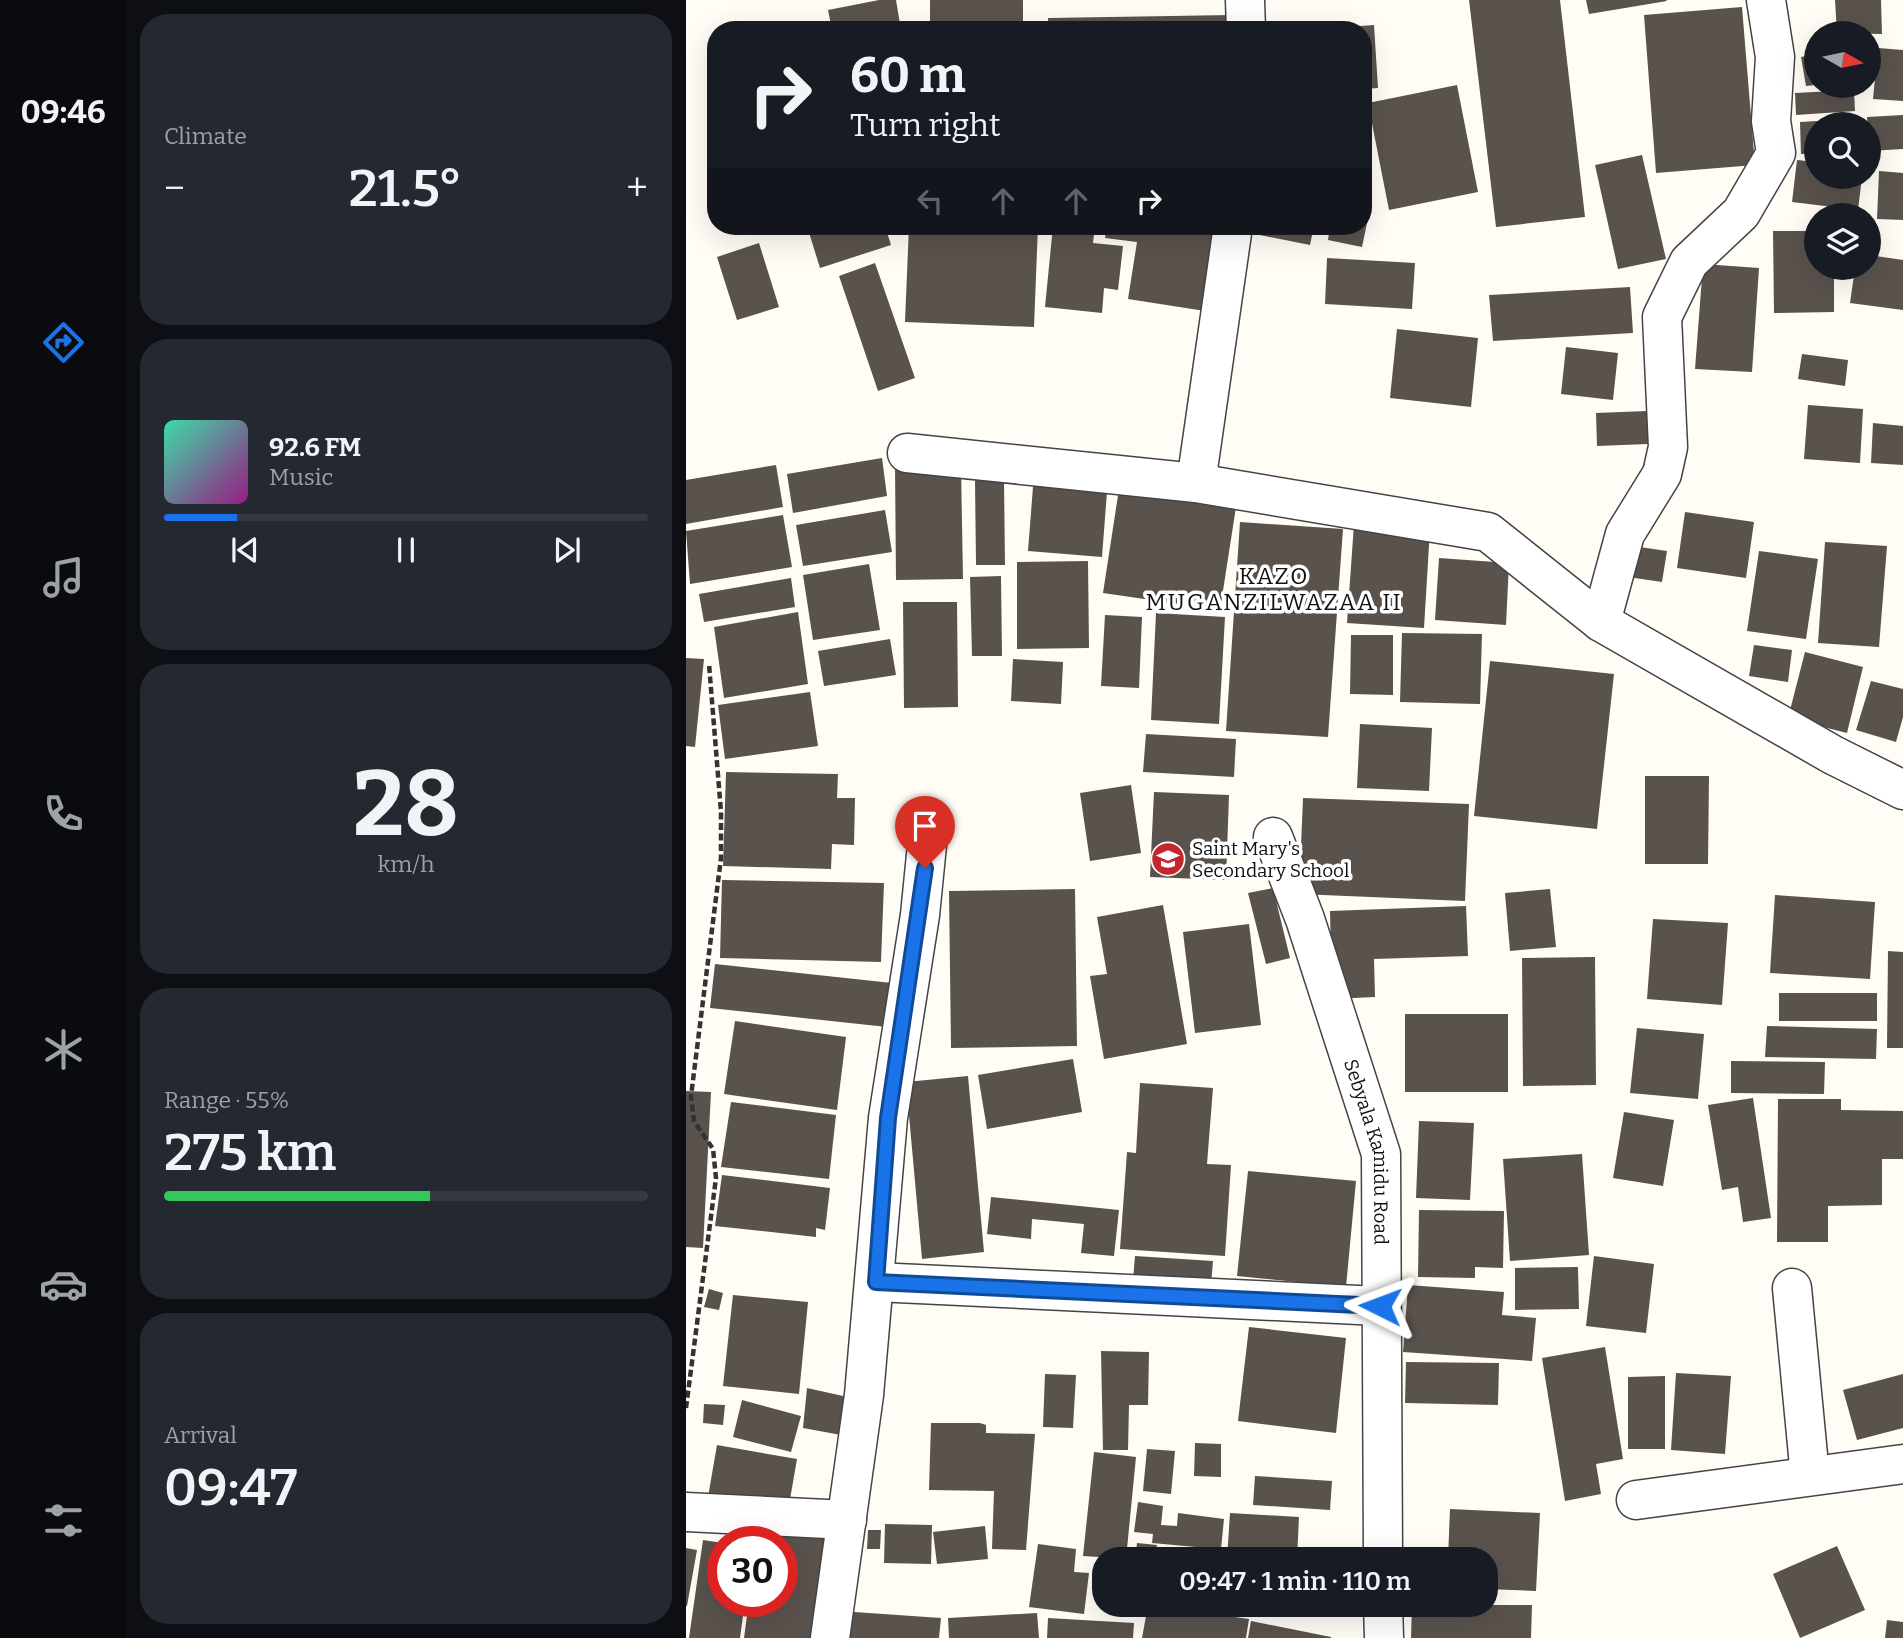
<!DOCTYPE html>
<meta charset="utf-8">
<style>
body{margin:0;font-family:Bitter,serif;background:#242831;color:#f1f3f6;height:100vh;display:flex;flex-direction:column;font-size:26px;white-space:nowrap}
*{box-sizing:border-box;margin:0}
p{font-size:23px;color:#9ea1a6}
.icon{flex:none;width:38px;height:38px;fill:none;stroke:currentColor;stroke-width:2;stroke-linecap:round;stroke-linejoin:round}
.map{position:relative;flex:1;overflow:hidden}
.side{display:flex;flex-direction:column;gap:14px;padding:14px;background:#0d0f14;width:560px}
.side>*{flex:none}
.banner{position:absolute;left:21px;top:21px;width:665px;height:214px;border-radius:28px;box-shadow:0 7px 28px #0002;background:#171b24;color:#f1f3f6;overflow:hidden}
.needle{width:46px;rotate:99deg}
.buttons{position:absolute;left:1118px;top:21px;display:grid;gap:14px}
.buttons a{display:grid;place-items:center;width:77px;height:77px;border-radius:50%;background:#171b24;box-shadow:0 7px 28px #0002;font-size:35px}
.speed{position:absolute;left:21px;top:1526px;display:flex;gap:14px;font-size:35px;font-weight:700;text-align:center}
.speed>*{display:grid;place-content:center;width:91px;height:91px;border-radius:50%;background:#171b24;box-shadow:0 7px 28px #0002;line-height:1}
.speed .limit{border:10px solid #d22;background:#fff;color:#111}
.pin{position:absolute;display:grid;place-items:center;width:60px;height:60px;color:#fff;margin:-72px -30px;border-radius:50% 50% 50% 0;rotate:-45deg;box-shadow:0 0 7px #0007}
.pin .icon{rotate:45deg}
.me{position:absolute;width:77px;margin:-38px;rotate:273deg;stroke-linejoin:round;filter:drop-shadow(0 0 5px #0008)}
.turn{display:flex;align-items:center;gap:24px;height:147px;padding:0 28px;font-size:32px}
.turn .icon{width:91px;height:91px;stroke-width:2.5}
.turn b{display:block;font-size:49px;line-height:60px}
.lanes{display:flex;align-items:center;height:66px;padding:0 28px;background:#0003;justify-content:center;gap:35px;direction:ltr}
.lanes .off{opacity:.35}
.big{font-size:52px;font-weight:600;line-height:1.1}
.side .widget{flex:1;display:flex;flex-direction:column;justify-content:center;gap:10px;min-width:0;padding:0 24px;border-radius:28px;background:#242831}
.side .dial{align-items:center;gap:0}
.dial b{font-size:91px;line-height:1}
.song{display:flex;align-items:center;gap:21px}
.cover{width:84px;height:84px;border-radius:10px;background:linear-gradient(135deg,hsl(160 70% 55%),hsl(310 70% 35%))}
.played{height:7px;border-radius:4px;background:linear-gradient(90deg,#1a73e8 15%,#363941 15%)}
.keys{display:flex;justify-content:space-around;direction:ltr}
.heat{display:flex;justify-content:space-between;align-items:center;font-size:38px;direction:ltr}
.charge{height:10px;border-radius:5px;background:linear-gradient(90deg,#34c759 55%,#363941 0)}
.trip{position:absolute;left:406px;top:1547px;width:406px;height:70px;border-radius:28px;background:#171b24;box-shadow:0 7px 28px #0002;font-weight:600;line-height:70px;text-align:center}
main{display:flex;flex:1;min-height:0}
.dock{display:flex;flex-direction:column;width:126px;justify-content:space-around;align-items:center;background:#090b0e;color:#9ea1a6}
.dock .icon{width:49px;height:49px}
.dock .active{color:#1a73e8}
.dock b{font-size:32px;color:#f1f3f6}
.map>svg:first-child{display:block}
.building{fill:#5a524d}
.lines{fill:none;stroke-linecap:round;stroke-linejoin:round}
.minor-casing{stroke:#444;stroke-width:41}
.path{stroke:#333;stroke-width:4.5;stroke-dasharray:7 3.5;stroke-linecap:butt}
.minor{stroke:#fff;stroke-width:38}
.route-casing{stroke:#114b97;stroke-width:18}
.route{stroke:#1a73e8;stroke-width:12}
.labels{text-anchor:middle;stroke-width:7;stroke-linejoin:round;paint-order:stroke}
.poi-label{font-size:19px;fill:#111;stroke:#fff;text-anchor:start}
.street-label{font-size:19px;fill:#111;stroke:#fff}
.quarter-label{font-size:23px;letter-spacing:2px;fill:#111;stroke:#fff}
</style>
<main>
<nav class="dock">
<b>09:46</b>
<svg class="icon active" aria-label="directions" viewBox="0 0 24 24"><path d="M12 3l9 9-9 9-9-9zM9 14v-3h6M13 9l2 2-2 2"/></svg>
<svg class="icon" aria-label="music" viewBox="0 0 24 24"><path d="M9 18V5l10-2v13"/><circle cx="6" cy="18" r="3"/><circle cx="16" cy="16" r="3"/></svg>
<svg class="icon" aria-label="phone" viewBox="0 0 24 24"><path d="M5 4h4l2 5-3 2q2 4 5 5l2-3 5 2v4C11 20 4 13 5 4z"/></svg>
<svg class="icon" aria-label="climate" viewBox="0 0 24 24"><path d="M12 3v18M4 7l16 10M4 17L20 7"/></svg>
<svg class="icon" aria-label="car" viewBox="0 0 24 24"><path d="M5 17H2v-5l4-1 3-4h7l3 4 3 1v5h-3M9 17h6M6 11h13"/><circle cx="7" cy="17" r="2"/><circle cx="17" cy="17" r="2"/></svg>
<svg class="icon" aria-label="filters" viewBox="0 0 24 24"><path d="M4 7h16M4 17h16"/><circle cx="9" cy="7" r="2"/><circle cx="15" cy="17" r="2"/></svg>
</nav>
<section class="side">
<div class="widget"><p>Climate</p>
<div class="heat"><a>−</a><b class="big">21.5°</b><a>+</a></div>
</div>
<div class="widget">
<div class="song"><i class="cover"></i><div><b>92.6 FM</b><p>Music</p></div></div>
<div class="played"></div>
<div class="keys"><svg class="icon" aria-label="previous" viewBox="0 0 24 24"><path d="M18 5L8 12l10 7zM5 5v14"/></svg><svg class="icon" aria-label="pause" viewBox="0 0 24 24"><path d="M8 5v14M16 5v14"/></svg><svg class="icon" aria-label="next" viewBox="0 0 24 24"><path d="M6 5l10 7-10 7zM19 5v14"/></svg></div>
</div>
<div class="widget dial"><b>28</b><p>km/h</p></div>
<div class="widget"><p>Range · 55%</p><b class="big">275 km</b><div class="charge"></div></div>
<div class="widget"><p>Arrival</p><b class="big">09:47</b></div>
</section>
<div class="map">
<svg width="1217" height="1638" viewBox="0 0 1217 1638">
<rect width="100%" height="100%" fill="#fffdf5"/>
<path class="building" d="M 193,0 L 210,0 L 215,30 L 146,30 L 142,10 Z
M 244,0 L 337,0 L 337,30 L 244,30 Z
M 783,0 L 874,0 L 899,217 L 810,227 Z
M 900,0 L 980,0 L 981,1 L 903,14 Z
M 1149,0 L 1195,0 L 1196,34 L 1151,33 Z
M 1056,7 L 1069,165 L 970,173 L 958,15 Z
M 546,15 L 546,30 L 362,30 L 362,18 Z
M 688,25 L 692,88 L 677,89 L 677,30 L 647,28 Z
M 1192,48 L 1217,50 L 1217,101 L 1187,99 Z
M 1130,54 L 1130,85 L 1120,86 L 1115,57 Z
M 771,85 L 792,192 L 703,210 L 682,103 Z
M 1168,90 L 1169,111 L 1110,115 L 1109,93 Z
M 1217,115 L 1217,149 L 1183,151 L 1181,117 Z
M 1165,119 L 1166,124 L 1130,124 L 1130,154 L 1115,154 L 1114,122 Z
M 956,155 L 980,259 L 932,269 L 909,165 Z
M 1111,160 L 1130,162 L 1130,177 L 1176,177 L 1172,210 L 1106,202 Z
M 1193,171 L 1217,173 L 1217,220 L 1191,219 Z
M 677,208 L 684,209 L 676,247 L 642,240 L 644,226 L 677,226 Z
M 121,226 L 199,226 L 205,245 L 134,268 Z
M 223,226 L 352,226 L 348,327 L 219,322 Z
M 367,226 L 409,226 L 407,243 L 437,246 L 432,290 L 418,288 L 416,313 L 359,307 Z
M 421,226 L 532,226 L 519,311 L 442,299 L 451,242 L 419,238 Z
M 560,226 L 628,226 L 624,245 L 559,232 Z
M 1087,231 L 1130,231 L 1130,268 L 1148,268 L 1148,312 L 1088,313 Z
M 73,243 L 93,307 L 51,320 L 31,257 Z
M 1183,255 L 1217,260 L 1217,310 L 1164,303 L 1169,268 L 1183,268 Z
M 641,258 L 729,263 L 726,309 L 639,304 Z
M 189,263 L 229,378 L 192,391 L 153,276 Z
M 1017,264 L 1073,268 L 1066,372 L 1009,369 Z
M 944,287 L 947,333 L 807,341 L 803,295 Z
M 711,329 L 792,338 L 785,407 L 704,398 Z
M 880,347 L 932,353 L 927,400 L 875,394 Z
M 1116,354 L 1162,360 L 1159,386 L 1112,379 Z
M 1122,405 L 1177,409 L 1174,463 L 1118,459 Z
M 961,411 L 962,444 L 911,446 L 910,413 Z
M 1187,423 L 1217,426 L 1217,465 L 1185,463 Z
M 196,458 L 201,496 L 107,513 L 101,474 Z
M 90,465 L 97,507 L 0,524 L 0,480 Z
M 209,466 L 275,466 L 277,579 L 210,580 Z
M 348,474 L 422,479 L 416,557 L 342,551 Z
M 289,481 L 318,481 L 319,565 L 290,565 Z
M 433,489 L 550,507 L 534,610 L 417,593 Z
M 199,510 L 206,552 L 117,566 L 110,525 Z
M 999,512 L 1068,522 L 1060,578 L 991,568 Z
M 97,515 L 106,567 L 4,584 L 0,531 Z
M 554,522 L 657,529 L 642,737 L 540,731 Z
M 668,524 L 744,529 L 738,628 L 661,623 Z
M 1139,542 L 1201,546 L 1193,647 L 1132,643 Z
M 947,546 L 981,551 L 976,582 L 942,577 Z
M 1073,551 L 1132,559 L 1120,639 L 1061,631 Z
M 753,558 L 823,563 L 820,625 L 749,620 Z
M 402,561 L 403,648 L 331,649 L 331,562 Z
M 183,564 L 194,630 L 127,640 L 117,575 Z
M 315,576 L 316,656 L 286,656 L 284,577 Z
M 105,578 L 109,607 L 18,622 L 13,594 Z
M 217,602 L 271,602 L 272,707 L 218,708 Z
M 112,612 L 122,684 L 38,698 L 28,627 Z
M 470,613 L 539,617 L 533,724 L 465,720 Z
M 419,615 L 456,617 L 453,688 L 415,686 Z
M 716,633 L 796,634 L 794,704 L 714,702 Z
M 665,635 L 707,635 L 707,695 L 664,694 Z
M 204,639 L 210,675 L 138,686 L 132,651 Z
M 1068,645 L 1106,650 L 1102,682 L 1063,676 Z
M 1119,652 L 1177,667 L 1161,733 L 1102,718 Z
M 0,658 L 18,659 L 9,747 L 0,746 Z
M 327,659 L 377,662 L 375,704 L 325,701 Z
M 804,661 L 928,674 L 911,829 L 788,816 Z
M 1185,681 L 1217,689 L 1217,717 L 1210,742 L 1170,730 Z
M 124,692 L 132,746 L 39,759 L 32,705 Z
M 674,724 L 746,728 L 743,791 L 671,788 Z
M 460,734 L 550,739 L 548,777 L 457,772 Z
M 40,772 L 152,774 L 151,798 L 169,798 L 168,845 L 146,844 L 145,869 L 37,866 Z
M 959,776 L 1023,776 L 1022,864 L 959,864 Z
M 445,785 L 455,853 L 404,861 L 394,793 Z
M 468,792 L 543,795 L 540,880 L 464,877 Z
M 617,798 L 783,804 L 779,901 L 613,894 Z
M 36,880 L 198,883 L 195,962 L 34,958 Z
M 587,888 L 604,958 L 580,964 L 562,893 Z
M 389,889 L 391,1046 L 265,1048 L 263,891 Z
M 864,889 L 870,947 L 824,951 L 819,893 Z
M 1089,895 L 1189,902 L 1184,979 L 1084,973 Z
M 477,905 L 501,1044 L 418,1059 L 404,976 L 421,974 L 411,917 Z
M 780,906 L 782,956 L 688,959 L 689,997 L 646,999 L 644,911 Z
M 967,919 L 1042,923 L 1036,1005 L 961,999 Z
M 563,924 L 575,1025 L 509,1033 L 497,932 Z
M 1202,951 L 1217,952 L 1217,1048 L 1201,1048 Z
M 909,957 L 910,1085 L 837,1086 L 836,958 Z
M 29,964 L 206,983 L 201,1027 L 24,1008 Z
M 1093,993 L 1191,993 L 1191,1021 L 1093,1021 Z
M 719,1014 L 822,1014 L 822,1092 L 719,1092 Z
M 49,1021 L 160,1037 L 151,1110 L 38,1094 Z
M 1081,1026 L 1191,1029 L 1190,1059 L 1079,1057 Z
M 951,1028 L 1018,1034 L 1012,1099 L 944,1093 Z
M 387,1059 L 396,1112 L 301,1129 L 292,1075 Z
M 1045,1061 L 1139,1062 L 1138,1094 L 1045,1093 Z
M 282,1076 L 298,1252 L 236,1259 L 220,1082 Z
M 454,1083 L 527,1088 L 521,1164 L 545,1165 L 539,1256 L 434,1249 L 441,1152 L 450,1153 Z
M 0,1091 L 25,1092 L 17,1248 L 0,1247 Z
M 1067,1098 L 1085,1218 L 1057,1222 L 1052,1187 L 1036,1190 L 1022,1105 Z
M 1092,1099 L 1155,1099 L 1155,1110 L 1217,1111 L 1217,1159 L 1196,1159 L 1196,1205 L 1142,1206 L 1142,1242 L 1091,1242 Z
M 45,1102 L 150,1115 L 143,1179 L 35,1167 Z
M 938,1112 L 988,1120 L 977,1186 L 927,1178 Z
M 733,1121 L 788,1123 L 784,1200 L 730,1198 Z
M 896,1154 L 903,1255 L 824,1261 L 817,1159 Z
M 562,1171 L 670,1181 L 660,1287 L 551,1276 Z
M 36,1175 L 144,1188 L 139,1230 L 130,1228 L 130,1237 L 29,1226 Z
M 305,1197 L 433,1210 L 428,1256 L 395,1253 L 398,1224 L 346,1219 L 345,1239 L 301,1234 Z
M 733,1210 L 818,1211 L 817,1268 L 789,1267 L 789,1278 L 732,1277 Z
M 449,1256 L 527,1261 L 525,1285 L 447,1280 Z
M 908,1256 L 968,1264 L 960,1333 L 900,1326 Z
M 892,1267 L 893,1309 L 829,1310 L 829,1268 Z
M 722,1285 L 818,1292 L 816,1315 L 850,1318 L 846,1361 L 717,1352 Z
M 23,1289 L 37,1293 L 33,1310 L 18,1307 Z
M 47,1295 L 122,1302 L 113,1394 L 37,1386 Z
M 563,1327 L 660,1338 L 650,1433 L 552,1421 Z
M 919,1347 L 937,1459 L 910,1464 L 915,1494 L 879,1501 L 856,1358 Z
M 415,1351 L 463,1352 L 462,1405 L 443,1405 L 442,1450 L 417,1450 Z
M 720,1362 L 813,1363 L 812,1405 L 719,1403 Z
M 990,1373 L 1045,1376 L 1039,1454 L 985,1450 Z
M 359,1374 L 390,1375 L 387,1428 L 357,1427 Z
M 1217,1374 L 1217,1428 L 1171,1440 L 1157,1390 Z
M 979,1376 L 979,1449 L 942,1449 L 942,1377 Z
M 121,1388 L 166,1398 L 166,1437 L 117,1428 Z
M 56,1400 L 115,1416 L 105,1452 L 47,1437 Z
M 18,1404 L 39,1405 L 37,1425 L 17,1423 Z
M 245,1423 L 294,1423 L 300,1425 L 300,1433 L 349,1434 L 340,1550 L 306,1549 L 308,1491 L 243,1490 Z
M 509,1443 L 535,1444 L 535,1477 L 508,1476 Z
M 31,1445 L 111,1459 L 102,1511 L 22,1497 Z
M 461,1449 L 489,1451 L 485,1494 L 457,1491 Z
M 408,1452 L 450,1457 L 440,1559 L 418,1559 L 418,1582 L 410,1581 L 413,1557 L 397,1556 Z
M 569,1476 L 646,1481 L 644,1510 L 567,1505 Z
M 452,1502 L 477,1506 L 475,1525 L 491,1526 L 492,1513 L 538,1519 L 534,1559 L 509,1559 L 510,1547 L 466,1543 L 467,1534 L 448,1532 Z
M 764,1509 L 854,1513 L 850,1591 L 800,1589 L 800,1559 L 762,1559 Z
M 544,1513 L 613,1517 L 611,1559 L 541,1559 Z
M 74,1515 L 152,1525 L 137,1638 L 58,1638 L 63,1601 L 96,1601 L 96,1542 L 71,1542 Z
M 199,1524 L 246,1525 L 245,1564 L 198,1563 Z
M 299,1526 L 302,1559 L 251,1564 L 247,1532 Z
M 182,1530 L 195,1530 L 194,1549 L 181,1549 Z
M 17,1540 L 37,1543 L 37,1601 L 59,1601 L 54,1638 L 3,1638 Z
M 451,1543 L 471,1545 L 469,1556 L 487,1559 L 449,1559 Z
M 352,1544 L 390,1549 L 388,1572 L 403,1573 L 398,1614 L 343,1607 Z
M 1151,1546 L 1179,1610 L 1114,1638 L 1087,1574 Z
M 0,1548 L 11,1550 L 1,1606 L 0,1606 Z
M 462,1605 L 563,1619 L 560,1638 L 456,1638 Z
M 538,1605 L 595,1605 L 595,1613 L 537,1609 Z
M 726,1605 L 846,1605 L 845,1638 L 725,1638 Z
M 154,1611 L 255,1618 L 253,1638 L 152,1638 Z
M 351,1613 L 353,1638 L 263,1638 L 262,1618 Z
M 362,1618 L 448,1623 L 447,1638 L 361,1638 Z
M 1201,1620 L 1217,1622 L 1217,1638 L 1199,1638 Z
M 565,1621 L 645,1637 L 645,1638 L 562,1638 Z"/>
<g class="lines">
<g class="minor-casing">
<g id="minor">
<path d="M 559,0 L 560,30"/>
<path d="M 221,453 L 510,483 L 802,532 L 915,622 L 1147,755 L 1217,790"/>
<path d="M 510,483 L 547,226"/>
<path d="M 915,622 L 939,534 L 976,474 L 982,447 L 976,317 L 1003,262 L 1055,213 L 1090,153 L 1085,121 L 1089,57 L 1080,0"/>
<path id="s1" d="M 587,837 L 619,919 L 695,1154 L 697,1559"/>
<path d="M 190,1282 L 693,1306"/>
<path d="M 1106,1288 L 1124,1476"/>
<path d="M 950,1500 L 1217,1464"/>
<path d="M 0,1512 L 161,1520"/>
<path d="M 697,1605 L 698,1638"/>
<path d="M 144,1638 L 178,1395 L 202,1118 L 234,915 L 241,845"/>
</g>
</g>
<path class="path" d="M 0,1408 L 30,1178 L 27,1149 L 8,1121 L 5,1096 L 35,858 L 35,812 L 23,664"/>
<use href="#minor" class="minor"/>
</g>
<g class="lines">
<g class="route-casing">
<path id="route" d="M 239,868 L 202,1118 L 190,1282 L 694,1306"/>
</g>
<use href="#route" class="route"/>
</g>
<defs>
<g id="school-disc" transform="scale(1.75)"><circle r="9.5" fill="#c4262e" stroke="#fff"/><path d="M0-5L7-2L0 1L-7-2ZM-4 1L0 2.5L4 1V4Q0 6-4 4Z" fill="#fff"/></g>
</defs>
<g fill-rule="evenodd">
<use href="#school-disc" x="482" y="859"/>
</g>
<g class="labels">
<g class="poi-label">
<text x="506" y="855">Saint Mary's<tspan x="506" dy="22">Secondary School</tspan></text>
</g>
<g class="street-label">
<text dy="7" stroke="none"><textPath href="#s1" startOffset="331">Sebyala Kamidu Road</textPath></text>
</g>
<g class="quarter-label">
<text x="588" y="584">KAZO<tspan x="588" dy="26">MUGANZILWAZAA II</tspan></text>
</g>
</g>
</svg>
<div class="buttons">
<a><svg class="needle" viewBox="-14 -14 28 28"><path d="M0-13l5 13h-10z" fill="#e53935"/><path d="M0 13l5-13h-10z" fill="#9ea1a6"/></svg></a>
<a><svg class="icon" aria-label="search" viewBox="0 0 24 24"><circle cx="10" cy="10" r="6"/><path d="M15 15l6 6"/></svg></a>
<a><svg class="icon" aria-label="layers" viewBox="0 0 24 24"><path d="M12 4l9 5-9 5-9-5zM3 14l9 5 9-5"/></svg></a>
</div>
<div class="speed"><div class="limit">30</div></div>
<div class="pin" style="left:239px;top:868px;background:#d93025"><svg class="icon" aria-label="arrive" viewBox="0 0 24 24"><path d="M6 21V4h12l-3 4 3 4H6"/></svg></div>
<svg class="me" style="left:694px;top:1306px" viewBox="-20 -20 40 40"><path d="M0-17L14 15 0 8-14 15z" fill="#1a73e8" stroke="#fff" stroke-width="4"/></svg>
<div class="trip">09:47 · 1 min · 110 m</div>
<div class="banner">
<div class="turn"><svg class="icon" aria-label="right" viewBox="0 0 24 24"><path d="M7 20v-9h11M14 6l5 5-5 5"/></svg><div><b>60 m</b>Turn right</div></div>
<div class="lanes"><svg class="icon off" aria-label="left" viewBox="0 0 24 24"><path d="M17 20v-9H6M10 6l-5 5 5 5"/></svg><svg class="icon off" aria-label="ahead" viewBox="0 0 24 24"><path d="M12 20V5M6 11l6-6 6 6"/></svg><svg class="icon off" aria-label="ahead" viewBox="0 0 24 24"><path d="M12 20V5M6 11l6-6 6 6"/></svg><svg class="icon" aria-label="right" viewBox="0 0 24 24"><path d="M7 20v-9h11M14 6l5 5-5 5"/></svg></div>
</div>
</div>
</main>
